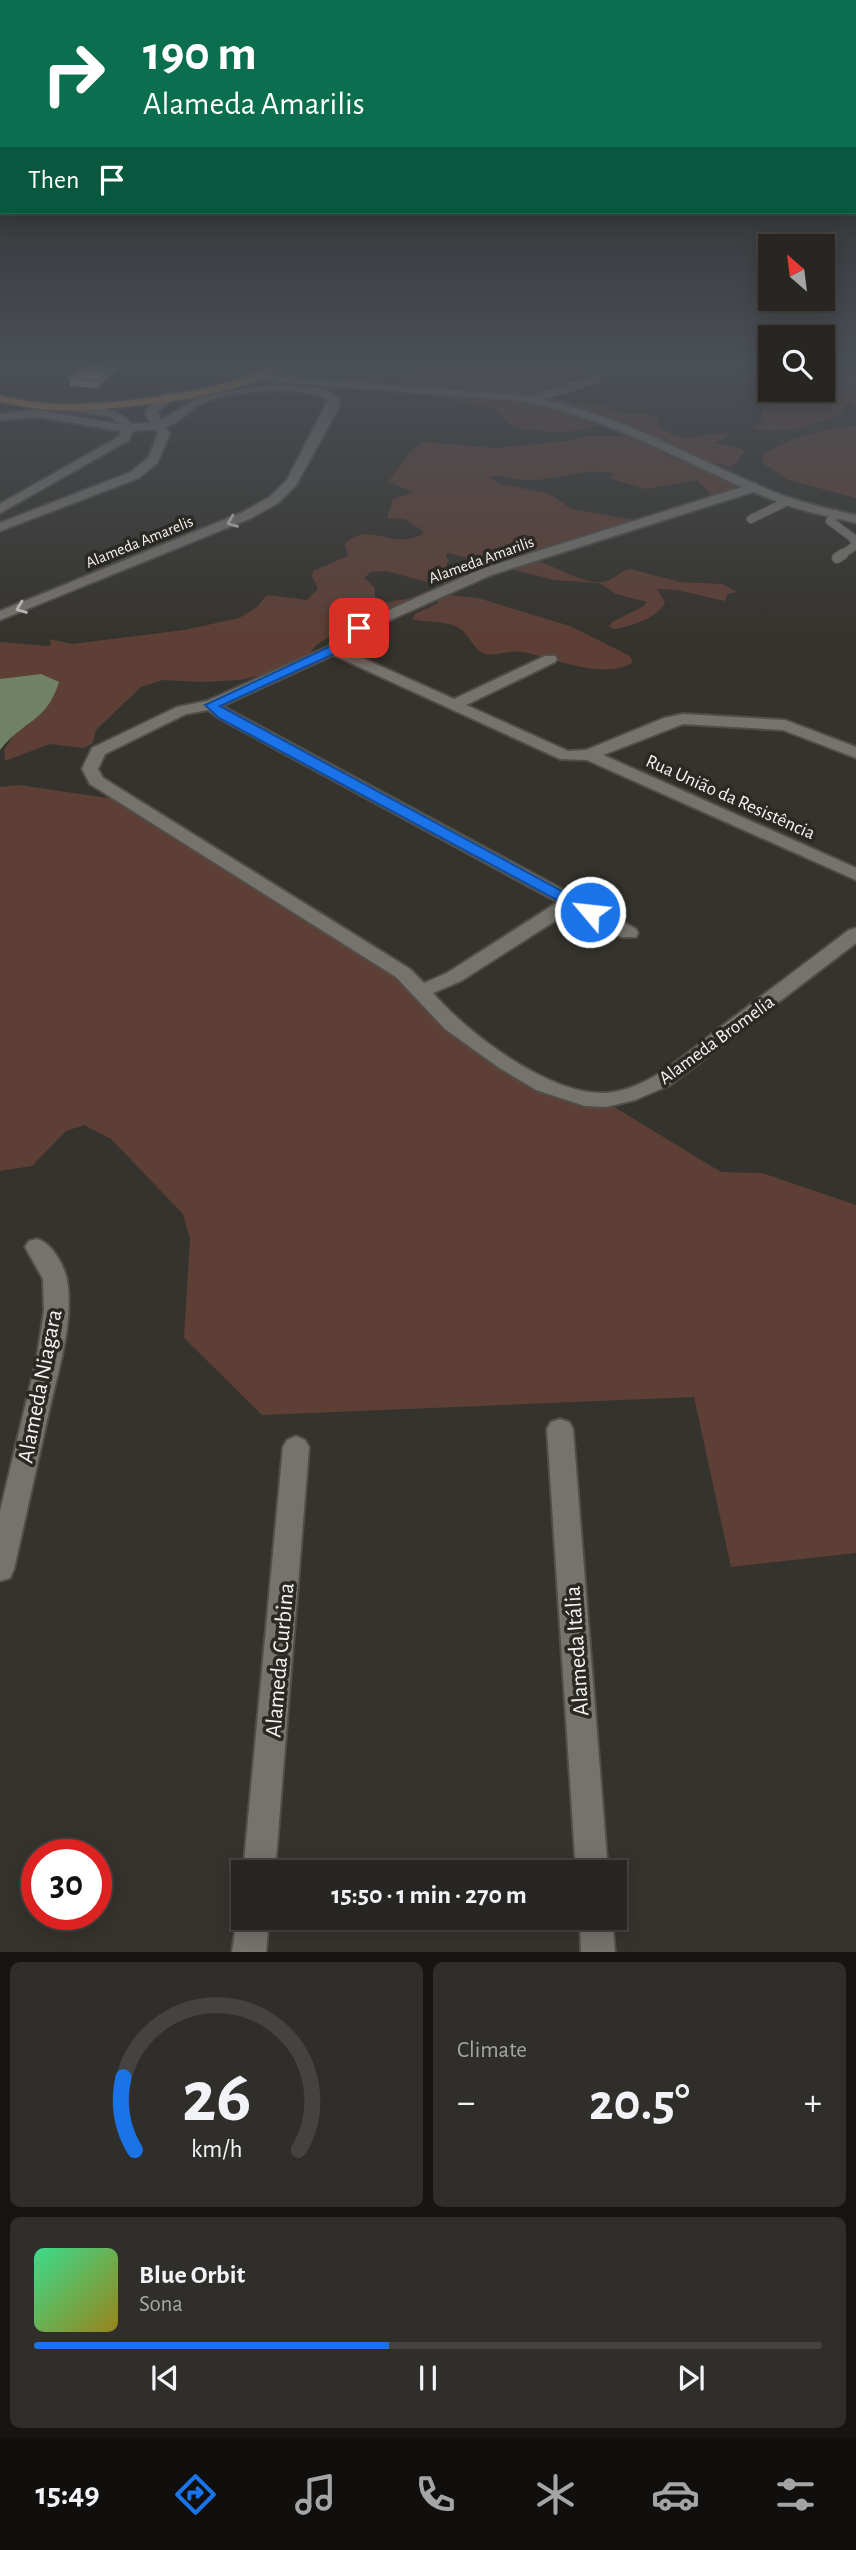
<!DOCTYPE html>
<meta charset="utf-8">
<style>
body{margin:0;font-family:"Alegreya Sans",sans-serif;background:#302e2a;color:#f1f3f6;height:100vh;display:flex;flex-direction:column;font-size:26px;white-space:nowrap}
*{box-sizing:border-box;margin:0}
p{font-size:23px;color:#a5a5a5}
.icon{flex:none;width:38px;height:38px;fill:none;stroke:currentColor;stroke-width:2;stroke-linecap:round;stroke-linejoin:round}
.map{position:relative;height:1952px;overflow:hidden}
.side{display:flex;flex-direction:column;gap:10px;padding:10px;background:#161513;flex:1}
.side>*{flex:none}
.guide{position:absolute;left:0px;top:0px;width:858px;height:214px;box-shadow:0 4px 18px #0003,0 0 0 2px #444340;background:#0b6e4f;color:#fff;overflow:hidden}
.needle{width:46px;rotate:332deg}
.controls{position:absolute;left:758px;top:234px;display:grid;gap:14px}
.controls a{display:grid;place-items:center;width:77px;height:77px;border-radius:0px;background:#282622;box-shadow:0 4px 18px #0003,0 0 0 2px #444340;font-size:35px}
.speed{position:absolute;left:21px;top:1839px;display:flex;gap:14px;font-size:35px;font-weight:700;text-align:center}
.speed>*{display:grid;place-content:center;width:91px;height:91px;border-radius:50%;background:#282622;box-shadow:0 4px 18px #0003,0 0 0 2px #444340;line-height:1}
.speed .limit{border:10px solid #d22;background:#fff;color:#111}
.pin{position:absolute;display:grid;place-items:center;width:60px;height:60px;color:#fff;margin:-30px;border-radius:14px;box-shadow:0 4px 10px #0006}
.me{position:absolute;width:77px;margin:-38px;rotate:298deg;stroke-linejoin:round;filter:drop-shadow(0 0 5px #0008)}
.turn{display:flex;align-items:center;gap:24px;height:147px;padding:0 28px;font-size:32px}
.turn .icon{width:91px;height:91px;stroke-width:2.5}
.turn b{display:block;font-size:49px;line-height:60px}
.then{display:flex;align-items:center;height:66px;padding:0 28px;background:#0003;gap:14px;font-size:26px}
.big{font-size:52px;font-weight:700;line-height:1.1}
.side .tile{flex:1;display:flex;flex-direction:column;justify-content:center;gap:10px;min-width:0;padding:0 24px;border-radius:10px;background:#302e2a}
.side .dial{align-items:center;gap:0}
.dial svg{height:182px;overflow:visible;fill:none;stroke:#444340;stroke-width:7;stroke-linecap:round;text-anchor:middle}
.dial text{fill:#f1f3f6;stroke:none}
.song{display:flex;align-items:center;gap:21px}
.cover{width:84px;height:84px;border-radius:10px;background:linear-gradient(135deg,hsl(150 70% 55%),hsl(50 70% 35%))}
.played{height:7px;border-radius:4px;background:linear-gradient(90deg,#1a73e8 45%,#444340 45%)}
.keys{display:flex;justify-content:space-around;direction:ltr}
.heat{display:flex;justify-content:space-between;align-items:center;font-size:38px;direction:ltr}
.side .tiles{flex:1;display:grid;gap:10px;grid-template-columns:1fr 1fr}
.tile:last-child{grid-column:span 2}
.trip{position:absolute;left:231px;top:1860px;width:396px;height:70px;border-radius:0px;background:#282622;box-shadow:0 4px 18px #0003,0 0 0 2px #444340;font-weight:700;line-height:70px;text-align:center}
.tab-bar{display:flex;height:112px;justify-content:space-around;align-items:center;background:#100f0e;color:#a5a5a5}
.tab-bar .icon{width:49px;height:49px}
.tab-bar .current{color:#1a73e8}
.tab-bar b{font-size:32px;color:#f1f3f6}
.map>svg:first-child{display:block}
.green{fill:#5e3f36}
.water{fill:#708263}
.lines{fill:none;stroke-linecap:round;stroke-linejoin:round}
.service-far1-casing{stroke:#514e4a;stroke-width:10}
.service-casing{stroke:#514e4a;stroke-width:12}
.minor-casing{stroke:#514e4a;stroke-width:4}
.tertiary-casing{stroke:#514e4a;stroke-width:4}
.primary-casing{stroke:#514e4a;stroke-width:4}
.service-far1{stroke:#76736d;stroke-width:8}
.service{stroke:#76736d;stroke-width:10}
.minor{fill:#76736d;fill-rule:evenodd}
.tertiary{fill:#76736d;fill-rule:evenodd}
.primary{fill:#c2864a;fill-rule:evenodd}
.wall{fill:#c4c5a4}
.shaded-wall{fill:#a0a086}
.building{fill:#e4e5bf;stroke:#a0a086;stroke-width:2}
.oneway{stroke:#c2c0bc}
.route{fill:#1a73e8;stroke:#114b97;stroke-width:2}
.labels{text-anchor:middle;stroke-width:7;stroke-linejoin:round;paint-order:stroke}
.far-street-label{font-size:16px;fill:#f5f4f0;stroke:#2b2924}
.street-label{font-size:19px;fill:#f5f4f0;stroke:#2b2924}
.near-street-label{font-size:23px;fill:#f5f4f0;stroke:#2b2924}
</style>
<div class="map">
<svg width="856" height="1952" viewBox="0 0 856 1952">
<rect width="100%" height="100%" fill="#35332d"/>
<path class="green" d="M 431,365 L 591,365 L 588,369 L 550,389 L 547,396 C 566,403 578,405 597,405 C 605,405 611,410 618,413 C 631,417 644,411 657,418 L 661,429 C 691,446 698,433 727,433 L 729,436 L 715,443 L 745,450 L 737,462 L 730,467 L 653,445 L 668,456 L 732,480 L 735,488 L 730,493 L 714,497 L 697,480 L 647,489 L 611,479 L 610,477 L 615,474 C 585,466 556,481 527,480 C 514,480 501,474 489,477 L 500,484 L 548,493 L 572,509 L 636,520 L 610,528 L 533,560 C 553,564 582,584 601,582 C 614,581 619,571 630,569 L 680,582 L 722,584 L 737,592 L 727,594 L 725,601 L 677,590 L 657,589 L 665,602 C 659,618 631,626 615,629 L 609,627 L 612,622 L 644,606 L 647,602 L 616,594 L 599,583 L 554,580 L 448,553 L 445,554 L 449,561 L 446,565 L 475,586 L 427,582 L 386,571 L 371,572 L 364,578 L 375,588 L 375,602 L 384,603 L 421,596 C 399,619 331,627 313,649 C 310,653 308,659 307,664 L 240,680 L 203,682 L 163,680 L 141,687 L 96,730 L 93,743 L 84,748 L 50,744 L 5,761 L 4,750 L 39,697 L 0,683 L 0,642 L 49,646 L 51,643 L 49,639 L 72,644 L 184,630 L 239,618 L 257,607 L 267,595 L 307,600 L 318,589 L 312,576 L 313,571 L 348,556 L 345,544 C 364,524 383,541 405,539 C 411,539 417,536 422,535 L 423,531 L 405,519 L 387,518 L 393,499 L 414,492 L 388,482 L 412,450 L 423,442 L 495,448 L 570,441 L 587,436 L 635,436 L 605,423 L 589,429 L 565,432 L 525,430 L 509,424 L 496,409 L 437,396 L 539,405 L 580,416 L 564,405 L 341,382 C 350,381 360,380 369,380 C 395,380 412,386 431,365 Z
M 838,369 L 856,370 L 856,406 L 844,402 L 844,413 C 818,425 781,436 753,428 L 762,420 L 763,409 L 788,396 L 787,390 L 822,390 L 823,379 L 831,378 L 832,372 Z
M 856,425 L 856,498 L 788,480 L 764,464 L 762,455 C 790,437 822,429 856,425 Z
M 448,595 L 478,598 L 570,626 L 630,656 L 633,662 C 606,681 553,658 523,652 C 511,649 491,659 481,652 C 472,646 468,633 459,628 C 446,620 426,623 412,619 L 415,614 L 438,603 L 439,597 Z
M 19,785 L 128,801 L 423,990 L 441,1016 L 560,1092 L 601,1099 L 721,1172 L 762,1173 L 856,1205 L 856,1553 L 731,1567 L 694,1397 L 262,1415 L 184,1338 L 190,1239 L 183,1214 L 111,1139 L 84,1125 L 66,1131 L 32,1166 L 0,1171 L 0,787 Z"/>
<path class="water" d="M 41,674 L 59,682 C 47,722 22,721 0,750 L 0,679 Z"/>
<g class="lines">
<g class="service-far1-casing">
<path id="service-far1" d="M 533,399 L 597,379
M 835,514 L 830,521 L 853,538 L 856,545 L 840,556
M 751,519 L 788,501"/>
</g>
<g class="service-casing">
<path id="service" d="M 837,558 L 843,554"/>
</g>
<g class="minor-casing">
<path id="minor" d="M 289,385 L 323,389 L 338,397 L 340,405 L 296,485 L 278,503 L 249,519 L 0,620 L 0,611 L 241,513 L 270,497 L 287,480 L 328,400 C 301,385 230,390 201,404 C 188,410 181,423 165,427 L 170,434 L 157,463 L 139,478 L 0,531 L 0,523 L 131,472 L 148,458 L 158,434 L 155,429 L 133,431 L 129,440 L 0,513 L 0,504 L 120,436 L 121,431 L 38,417 L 0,420 L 0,414 L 38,410 L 119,424 L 111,417 L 59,409 L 59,405 L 63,404 C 86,407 116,404 131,424 L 151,423 L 145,414 C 148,401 171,387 182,394 L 157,411 L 161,421 L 197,398 L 250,387 Z
M 755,483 L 761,487 L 759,490 L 491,575 L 352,637 L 342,649 L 454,699 L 545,656 L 555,656 L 557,659 L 555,662 L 466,705 L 568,751 L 586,750 L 664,718 L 683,714 L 785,720 L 856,747 L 856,758 L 783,730 L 683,724 L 603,755 L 856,868 L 856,880 L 587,760 L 560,759 L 333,655 L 222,706 L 636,929 L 638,933 L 636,937 L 622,937 L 572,910 L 461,981 L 433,993 C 468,1034 557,1102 614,1092 C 655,1085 690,1050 722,1026 C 764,994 807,962 849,930 L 856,928 L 856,943 L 670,1085 L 635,1100 L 606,1107 L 585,1106 L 536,1090 L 498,1067 L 445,1029 L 396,977 L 90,784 L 82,769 L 92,748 L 177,707 L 207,701 L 328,647 L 342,631 L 481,569 ZM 208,710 L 219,718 L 558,902 L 447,973 L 424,983 L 410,969 L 103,778 L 98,769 L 105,754 L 186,714 Z
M 37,1239 C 52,1243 64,1265 67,1280 C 74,1321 59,1367 50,1407 C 38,1461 26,1515 14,1569 L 10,1578 L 0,1581 L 0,1511 L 37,1357 L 44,1311 L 43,1279 L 25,1247 L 29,1241 Z
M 560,1419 L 569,1422 L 573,1429 L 608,1872 L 576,1872 L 547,1429 L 551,1422 Z
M 296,1436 L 305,1440 L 309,1447 L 275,1872 L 243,1873 L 283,1447 L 287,1440 Z
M 241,1906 L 243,1918 L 269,1918 L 266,1952 L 232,1952 L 237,1918 Z
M 580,1918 L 612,1918 L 615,1952 L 581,1952 Z"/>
</g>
<g class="tertiary-casing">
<path id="tertiary" d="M 256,375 L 520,395 C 622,412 691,459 784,496 C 807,504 832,510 856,515 L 856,523 C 828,516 800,511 773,500 C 688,466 612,417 520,401 L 252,380 L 251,378 Z"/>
</g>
<g class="primary-casing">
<path id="primary" d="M 273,365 L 286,365 C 249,398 105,412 54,410 C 36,410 18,405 0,402 L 0,396 C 17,399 35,403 53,404 C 116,406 217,393 273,365 Z"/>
</g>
<use href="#service-far1" class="service-far1"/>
<use href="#service" class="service"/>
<use href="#minor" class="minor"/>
<use href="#tertiary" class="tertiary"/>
<use href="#primary" class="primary"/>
</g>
<path class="wall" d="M 85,365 L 122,365 L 97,388 L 70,386 L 69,378 Z"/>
<path class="shaded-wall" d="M 113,365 L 122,365 L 97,388 L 96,380 Z"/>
<path class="building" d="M 85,365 L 113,365 L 96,380 L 69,378 Z"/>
<defs><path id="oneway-chevron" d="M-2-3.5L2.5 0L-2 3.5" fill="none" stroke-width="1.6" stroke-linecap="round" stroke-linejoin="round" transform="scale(1.75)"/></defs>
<g class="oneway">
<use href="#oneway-chevron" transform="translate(232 522) rotate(158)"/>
<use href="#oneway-chevron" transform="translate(21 608) rotate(159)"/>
</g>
<linearGradient id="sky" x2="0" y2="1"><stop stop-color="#1d1c19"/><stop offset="0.57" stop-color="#4b5057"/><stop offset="1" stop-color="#4b5057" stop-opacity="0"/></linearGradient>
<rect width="856" height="638" fill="url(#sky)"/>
<path class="route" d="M 359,624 L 365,628 C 355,637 347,640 338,652 L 220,706 L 595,909 L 598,912 L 595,915 L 585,915 L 219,718 L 205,705 L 329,647 L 342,632 Z"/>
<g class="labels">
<g class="far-street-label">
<text transform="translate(139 541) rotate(-22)" y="6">Alameda Amarelis</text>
<text transform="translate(481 559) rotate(-20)" y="6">Alameda Amarilis</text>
</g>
<g class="street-label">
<text transform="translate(731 796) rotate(24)" y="7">Rua União da Resistência</text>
<text transform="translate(716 1039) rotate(-36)" y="7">Alameda Bromelia</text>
</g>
<g class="near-street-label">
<text transform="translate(39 1386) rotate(-79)" y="8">Alameda Niagara</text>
<text transform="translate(576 1651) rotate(-94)" y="8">Alameda Itália</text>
<text transform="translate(279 1660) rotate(-85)" y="8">Alameda Curbina</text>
</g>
</g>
</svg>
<div class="controls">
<a><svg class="needle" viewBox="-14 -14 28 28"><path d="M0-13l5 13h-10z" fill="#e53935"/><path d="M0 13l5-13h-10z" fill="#a5a5a5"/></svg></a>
<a><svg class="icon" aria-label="search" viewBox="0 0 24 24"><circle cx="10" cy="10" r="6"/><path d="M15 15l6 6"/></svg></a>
</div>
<div class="speed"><div class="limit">30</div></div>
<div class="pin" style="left:359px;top:628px;background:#d93025"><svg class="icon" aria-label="arrive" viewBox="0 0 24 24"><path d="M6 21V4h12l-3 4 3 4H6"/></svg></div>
<svg class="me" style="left:590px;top:912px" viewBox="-20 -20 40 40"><circle r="17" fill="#1a73e8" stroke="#fff" stroke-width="3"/><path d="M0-11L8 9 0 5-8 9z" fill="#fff"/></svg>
<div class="trip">15:50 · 1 min · 270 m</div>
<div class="guide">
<div class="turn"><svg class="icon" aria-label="right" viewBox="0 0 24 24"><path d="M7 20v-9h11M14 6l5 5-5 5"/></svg><div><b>190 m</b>Alameda Amarilis</div></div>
<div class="then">Then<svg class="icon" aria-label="arrive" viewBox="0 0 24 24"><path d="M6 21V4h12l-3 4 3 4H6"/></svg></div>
</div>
</div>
<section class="side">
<div class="tiles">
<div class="tile dial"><svg viewBox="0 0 100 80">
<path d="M14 69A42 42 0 1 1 86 69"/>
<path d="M14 69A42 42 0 0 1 9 37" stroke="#1a73e8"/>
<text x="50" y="56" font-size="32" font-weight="700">26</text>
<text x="50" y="72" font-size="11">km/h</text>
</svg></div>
<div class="tile"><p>Climate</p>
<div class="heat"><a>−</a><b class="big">20.5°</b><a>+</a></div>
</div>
<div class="tile">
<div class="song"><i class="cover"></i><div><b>Blue Orbit</b><p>Sona</p></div></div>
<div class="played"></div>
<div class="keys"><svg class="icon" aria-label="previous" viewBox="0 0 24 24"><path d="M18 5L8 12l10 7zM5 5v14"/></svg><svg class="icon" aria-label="pause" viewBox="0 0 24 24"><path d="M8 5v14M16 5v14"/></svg><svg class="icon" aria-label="next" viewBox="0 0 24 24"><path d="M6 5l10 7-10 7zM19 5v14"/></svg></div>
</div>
</div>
</section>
<nav class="tab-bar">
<b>15:49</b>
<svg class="icon current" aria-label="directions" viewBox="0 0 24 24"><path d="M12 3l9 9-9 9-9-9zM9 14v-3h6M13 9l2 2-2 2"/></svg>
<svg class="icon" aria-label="music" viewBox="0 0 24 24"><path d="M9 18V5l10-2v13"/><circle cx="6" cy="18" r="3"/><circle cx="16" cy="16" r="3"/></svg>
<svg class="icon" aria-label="phone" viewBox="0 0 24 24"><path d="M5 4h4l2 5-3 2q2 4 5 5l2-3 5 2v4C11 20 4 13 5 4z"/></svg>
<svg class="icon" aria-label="climate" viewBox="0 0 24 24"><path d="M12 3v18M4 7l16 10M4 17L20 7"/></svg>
<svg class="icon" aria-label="car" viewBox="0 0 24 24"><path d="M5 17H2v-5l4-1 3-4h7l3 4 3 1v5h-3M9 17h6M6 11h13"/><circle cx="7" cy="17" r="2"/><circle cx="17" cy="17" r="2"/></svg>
<svg class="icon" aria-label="filters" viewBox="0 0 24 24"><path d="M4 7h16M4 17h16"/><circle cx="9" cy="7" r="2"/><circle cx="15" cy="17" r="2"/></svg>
</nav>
